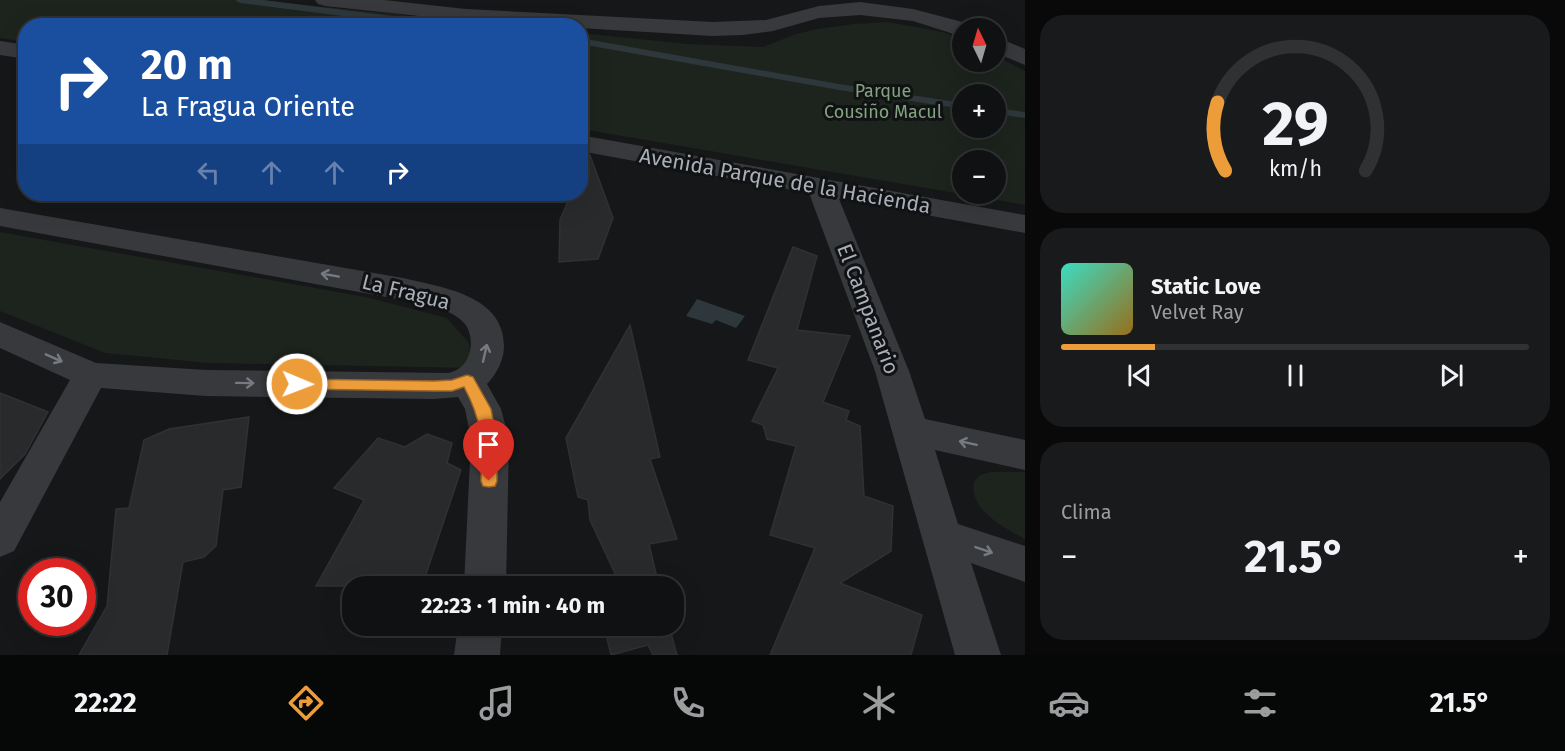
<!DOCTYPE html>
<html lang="es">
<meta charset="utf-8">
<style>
body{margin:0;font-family:"Fira Sans",sans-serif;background:#191a1b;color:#f1f3f6;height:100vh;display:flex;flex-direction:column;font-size:22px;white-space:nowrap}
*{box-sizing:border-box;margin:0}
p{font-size:20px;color:#9c9d9f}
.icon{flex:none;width:33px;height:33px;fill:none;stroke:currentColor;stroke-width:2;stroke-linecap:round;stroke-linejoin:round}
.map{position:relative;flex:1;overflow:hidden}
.sheet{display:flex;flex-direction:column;gap:15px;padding:15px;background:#09090a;width:540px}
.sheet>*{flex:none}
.guide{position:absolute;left:18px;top:18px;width:570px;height:183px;border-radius:24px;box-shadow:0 6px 24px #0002,0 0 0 2px #303132;background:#1a4fa0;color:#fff;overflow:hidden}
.needle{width:39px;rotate:355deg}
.fabs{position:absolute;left:952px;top:18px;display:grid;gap:12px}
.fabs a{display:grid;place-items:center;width:54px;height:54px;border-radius:50%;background:#101112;box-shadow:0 6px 24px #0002,0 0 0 2px #303132;font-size:30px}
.speed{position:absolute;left:18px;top:558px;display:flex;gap:12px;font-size:30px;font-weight:700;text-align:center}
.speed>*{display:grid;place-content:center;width:78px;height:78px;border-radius:50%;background:#101112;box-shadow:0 6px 24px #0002,0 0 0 2px #303132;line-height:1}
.speed .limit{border:9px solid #d22;background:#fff;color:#111}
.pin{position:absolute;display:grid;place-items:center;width:51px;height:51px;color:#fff;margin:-62px -26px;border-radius:50% 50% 50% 0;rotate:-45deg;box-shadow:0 0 6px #0007}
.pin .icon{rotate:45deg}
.me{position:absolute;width:66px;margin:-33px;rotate:91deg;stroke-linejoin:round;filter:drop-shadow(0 0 4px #0008)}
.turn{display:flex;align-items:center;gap:21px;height:126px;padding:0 24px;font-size:27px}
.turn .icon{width:78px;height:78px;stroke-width:2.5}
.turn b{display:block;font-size:42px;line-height:51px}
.lanes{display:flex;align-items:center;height:57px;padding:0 24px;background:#0003;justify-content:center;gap:30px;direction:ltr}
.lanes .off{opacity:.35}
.big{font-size:45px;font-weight:700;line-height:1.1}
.sheet .card{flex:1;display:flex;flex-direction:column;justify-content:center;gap:9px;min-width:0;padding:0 21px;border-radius:24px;background:#191a1b}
.sheet .dial{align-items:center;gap:0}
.dial svg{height:156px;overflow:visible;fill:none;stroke:#303132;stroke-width:7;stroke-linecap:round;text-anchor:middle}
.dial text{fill:#f1f3f6;stroke:none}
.song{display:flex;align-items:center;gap:18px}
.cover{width:72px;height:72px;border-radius:9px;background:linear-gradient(135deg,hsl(170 70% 55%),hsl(40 70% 35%))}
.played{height:6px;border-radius:3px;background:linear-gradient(90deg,#ed9c3a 20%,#303132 20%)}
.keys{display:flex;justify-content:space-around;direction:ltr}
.heat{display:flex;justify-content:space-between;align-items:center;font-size:33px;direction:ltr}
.trip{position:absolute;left:342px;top:576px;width:342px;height:60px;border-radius:24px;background:#101112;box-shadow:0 6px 24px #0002,0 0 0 2px #303132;font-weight:700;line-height:60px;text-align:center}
.dock{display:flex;height:96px;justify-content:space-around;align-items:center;background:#060707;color:#9c9d9f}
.dock .icon{width:42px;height:42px}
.dock .active{color:#ed9c3a}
.dock b{font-size:27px;color:#f1f3f6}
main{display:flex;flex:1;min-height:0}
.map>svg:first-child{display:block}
.green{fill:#1d231d;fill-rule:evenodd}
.water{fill:#2d373c}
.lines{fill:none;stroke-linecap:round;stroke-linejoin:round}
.stream{fill:#2d373c;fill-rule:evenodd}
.building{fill:#292a2c;stroke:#303134;stroke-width:1.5}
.street{fill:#38393d;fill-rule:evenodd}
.oneway{stroke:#767a81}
.route{fill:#ed9c3a;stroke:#9a6526;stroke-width:1.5}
.labels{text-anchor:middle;stroke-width:6;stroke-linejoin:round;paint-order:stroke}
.far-park-label{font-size:18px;fill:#82a280;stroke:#111213}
.street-label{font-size:21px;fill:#a9afb8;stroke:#111213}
</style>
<main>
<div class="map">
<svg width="1025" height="655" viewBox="0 0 1025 655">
<rect width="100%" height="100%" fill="#161718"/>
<path class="green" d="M 0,0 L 260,0 L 498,25 L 26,26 L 25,42 L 0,38 Z
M 888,22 L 943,32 L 963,40 L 963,62 L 996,62 L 996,56 L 1025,71 L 1025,205 L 581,129 L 581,33 L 688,44 L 763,47 L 796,34 L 817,29 L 853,24 ZM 963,94 L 996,94 L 996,128 L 963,128 ZM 963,160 L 996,160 L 996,194 L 963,194 Z
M 0,232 L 366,297 L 447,318 L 469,343 L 471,368 L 208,363 L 105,353 L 0,311 Z
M 990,472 L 1025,472 L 1025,539 C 1005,528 969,511 974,482 L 980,475 Z"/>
<path class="water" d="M 697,299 L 745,316 L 736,328 L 716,320 L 712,324 L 686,316 Z"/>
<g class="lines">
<path class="stream" d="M 235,0 L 263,0 L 449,23 L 454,26 L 421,26 L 240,3 Z
M 580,38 L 839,84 L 963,103 L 963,109 L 839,90 L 580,44 Z
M 996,108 L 1025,112 L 1025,118 L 996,114 Z"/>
</g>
<path class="building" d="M 587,154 L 590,155 L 613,218 L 598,259 L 559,262 L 560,220 L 571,194 L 580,194 L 580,169 Z
M 793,247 L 817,256 L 797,330 L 850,336 L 823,402 L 849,411 L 846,420 L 860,426 L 864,496 L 893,506 L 891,551 L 840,583 L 922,615 L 911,655 L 770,655 L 815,548 L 770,535 L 796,446 L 767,439 L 763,425 L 752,421 L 778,368 L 748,360 Z
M 630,325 L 660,457 L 650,459 L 677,539 L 649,544 L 659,586 L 598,586 L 619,582 L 590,520 L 588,500 L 578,497 L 566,438 Z
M 0,393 L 48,412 L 25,454 L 0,479 Z
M 249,417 L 241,487 L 223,490 L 216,546 L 204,557 L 183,562 L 167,655 L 79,655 L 107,606 L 116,509 L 129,508 L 144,440 L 169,429 Z
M 427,434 L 452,443 L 447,463 L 461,470 L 422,586 L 316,586 L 364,500 L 334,488 L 378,438 L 405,447 Z
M 604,626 L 669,626 L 677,655 L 653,655 L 648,645 L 611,655 Z"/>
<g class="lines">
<path class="street" d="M 315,0 L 384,0 L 466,9 L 713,22 L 766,20 L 819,6 L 860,2 L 913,9 L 955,20 L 971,25 L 973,28 L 963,28 L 963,37 L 913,21 L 860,15 L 819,18 L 773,31 L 743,35 L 713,36 L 580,28 L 580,26 L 466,21 L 325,6 L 318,4 Z
M 996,37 L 1025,49 L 1025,65 L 996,53 Z
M 0,41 L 26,45 L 26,59 L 0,55 Z
M 580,135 L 1025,215 L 1025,233 L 839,199 L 909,371 L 925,419 L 1025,440 L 1025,470 L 935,450 L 958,524 L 1025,546 L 1025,582 L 971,563 L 1001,655 L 955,655 L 875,371 L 809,193 L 580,151 Z
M 0,208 L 403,278 C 441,287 505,295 504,347 C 504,360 496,375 487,384 L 501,409 L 509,439 L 506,586 L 464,586 L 471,439 L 465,409 L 458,397 L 434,399 L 206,396 L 101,388 L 14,551 L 0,557 L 0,502 L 70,380 L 0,348 L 0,322 L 96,363 L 206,370 L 448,373 C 469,370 476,344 467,327 C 460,315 442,309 430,305 L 0,226 Z
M 458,626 L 502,626 L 500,655 L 454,655 Z"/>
</g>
<defs><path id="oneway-shaft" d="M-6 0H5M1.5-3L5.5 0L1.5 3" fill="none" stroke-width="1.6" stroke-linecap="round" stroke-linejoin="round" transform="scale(1.5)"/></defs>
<g class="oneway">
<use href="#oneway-shaft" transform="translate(330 275) rotate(-170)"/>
<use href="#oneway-shaft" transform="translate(485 353) rotate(-77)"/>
<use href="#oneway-shaft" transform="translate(54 358) rotate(24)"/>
<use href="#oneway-shaft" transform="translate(245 383) rotate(1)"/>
<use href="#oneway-shaft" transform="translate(968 443) rotate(-168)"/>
<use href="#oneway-shaft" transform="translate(984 550) rotate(19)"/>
</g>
<path class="route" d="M 467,375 L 473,377 L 491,409 L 497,439 L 497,481 L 495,486 L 489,487 L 483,486 L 481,481 C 482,442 483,422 464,387 L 452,391 L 434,391 L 297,389 L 289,384 L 297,379 L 434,381 L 452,380 Z"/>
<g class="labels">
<g class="far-park-label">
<text x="883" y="97">Parque<tspan x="883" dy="21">Cousiño Macul</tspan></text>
</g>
<g class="street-label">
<text transform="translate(785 181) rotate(10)" y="7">Avenida Parque de la Hacienda</text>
<text transform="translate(406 292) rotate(14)" y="7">La Fragua</text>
<text transform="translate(868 309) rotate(69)" y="7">El Campanario</text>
</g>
</g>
</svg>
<div class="fabs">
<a><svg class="needle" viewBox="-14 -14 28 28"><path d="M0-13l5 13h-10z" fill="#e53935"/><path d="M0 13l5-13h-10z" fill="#9c9d9f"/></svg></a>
<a>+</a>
<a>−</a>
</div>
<div class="speed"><div class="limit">30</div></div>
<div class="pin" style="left:489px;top:481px;background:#d93025"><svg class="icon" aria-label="arrive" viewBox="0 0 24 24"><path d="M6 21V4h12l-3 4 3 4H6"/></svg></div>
<svg class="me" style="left:297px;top:384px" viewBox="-20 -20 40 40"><circle r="17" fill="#ed9c3a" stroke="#fff" stroke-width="3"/><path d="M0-11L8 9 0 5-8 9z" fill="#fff"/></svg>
<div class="trip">22:23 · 1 min · 40 m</div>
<div class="guide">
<div class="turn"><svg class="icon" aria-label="right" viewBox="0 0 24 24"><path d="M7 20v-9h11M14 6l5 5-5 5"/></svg><div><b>20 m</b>La Fragua Oriente</div></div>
<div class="lanes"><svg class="icon off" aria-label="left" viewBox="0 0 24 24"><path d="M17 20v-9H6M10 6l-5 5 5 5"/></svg><svg class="icon off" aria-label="ahead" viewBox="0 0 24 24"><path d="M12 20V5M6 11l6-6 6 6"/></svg><svg class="icon off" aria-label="ahead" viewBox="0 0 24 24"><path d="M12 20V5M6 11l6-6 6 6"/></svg><svg class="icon" aria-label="right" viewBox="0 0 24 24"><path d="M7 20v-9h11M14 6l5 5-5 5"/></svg></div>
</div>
</div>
<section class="sheet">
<div class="card dial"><svg viewBox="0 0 100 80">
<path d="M14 69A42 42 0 1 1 86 69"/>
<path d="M14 69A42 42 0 0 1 10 34" stroke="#ed9c3a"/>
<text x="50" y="56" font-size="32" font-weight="700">29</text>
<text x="50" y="72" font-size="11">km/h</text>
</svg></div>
<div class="card">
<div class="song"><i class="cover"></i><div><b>Static Love</b><p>Velvet Ray</p></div></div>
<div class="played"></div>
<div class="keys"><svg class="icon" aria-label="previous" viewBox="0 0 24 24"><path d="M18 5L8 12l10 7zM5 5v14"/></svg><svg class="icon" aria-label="pause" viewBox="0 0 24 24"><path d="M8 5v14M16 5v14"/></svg><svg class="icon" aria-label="next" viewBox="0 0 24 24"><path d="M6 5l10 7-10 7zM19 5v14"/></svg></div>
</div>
<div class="card"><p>Clima</p>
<div class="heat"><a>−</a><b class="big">21.5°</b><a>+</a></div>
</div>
</section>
</main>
<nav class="dock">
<b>22:22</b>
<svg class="icon active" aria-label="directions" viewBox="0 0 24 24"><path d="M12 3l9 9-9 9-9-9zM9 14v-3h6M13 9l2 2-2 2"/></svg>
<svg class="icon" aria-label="music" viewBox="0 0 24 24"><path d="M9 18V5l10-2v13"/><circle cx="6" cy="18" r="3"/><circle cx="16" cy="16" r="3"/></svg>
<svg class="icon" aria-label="phone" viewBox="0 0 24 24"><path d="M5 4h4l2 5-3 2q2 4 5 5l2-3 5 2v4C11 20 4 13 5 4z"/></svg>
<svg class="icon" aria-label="climate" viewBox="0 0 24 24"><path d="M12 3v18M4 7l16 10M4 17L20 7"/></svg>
<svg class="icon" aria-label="car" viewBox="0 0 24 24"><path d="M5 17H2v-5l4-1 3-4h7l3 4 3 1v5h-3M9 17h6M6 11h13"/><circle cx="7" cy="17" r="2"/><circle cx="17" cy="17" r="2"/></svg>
<svg class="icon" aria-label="filters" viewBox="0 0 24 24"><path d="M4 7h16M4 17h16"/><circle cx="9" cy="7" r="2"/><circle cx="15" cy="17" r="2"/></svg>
<b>21.5°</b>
</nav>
